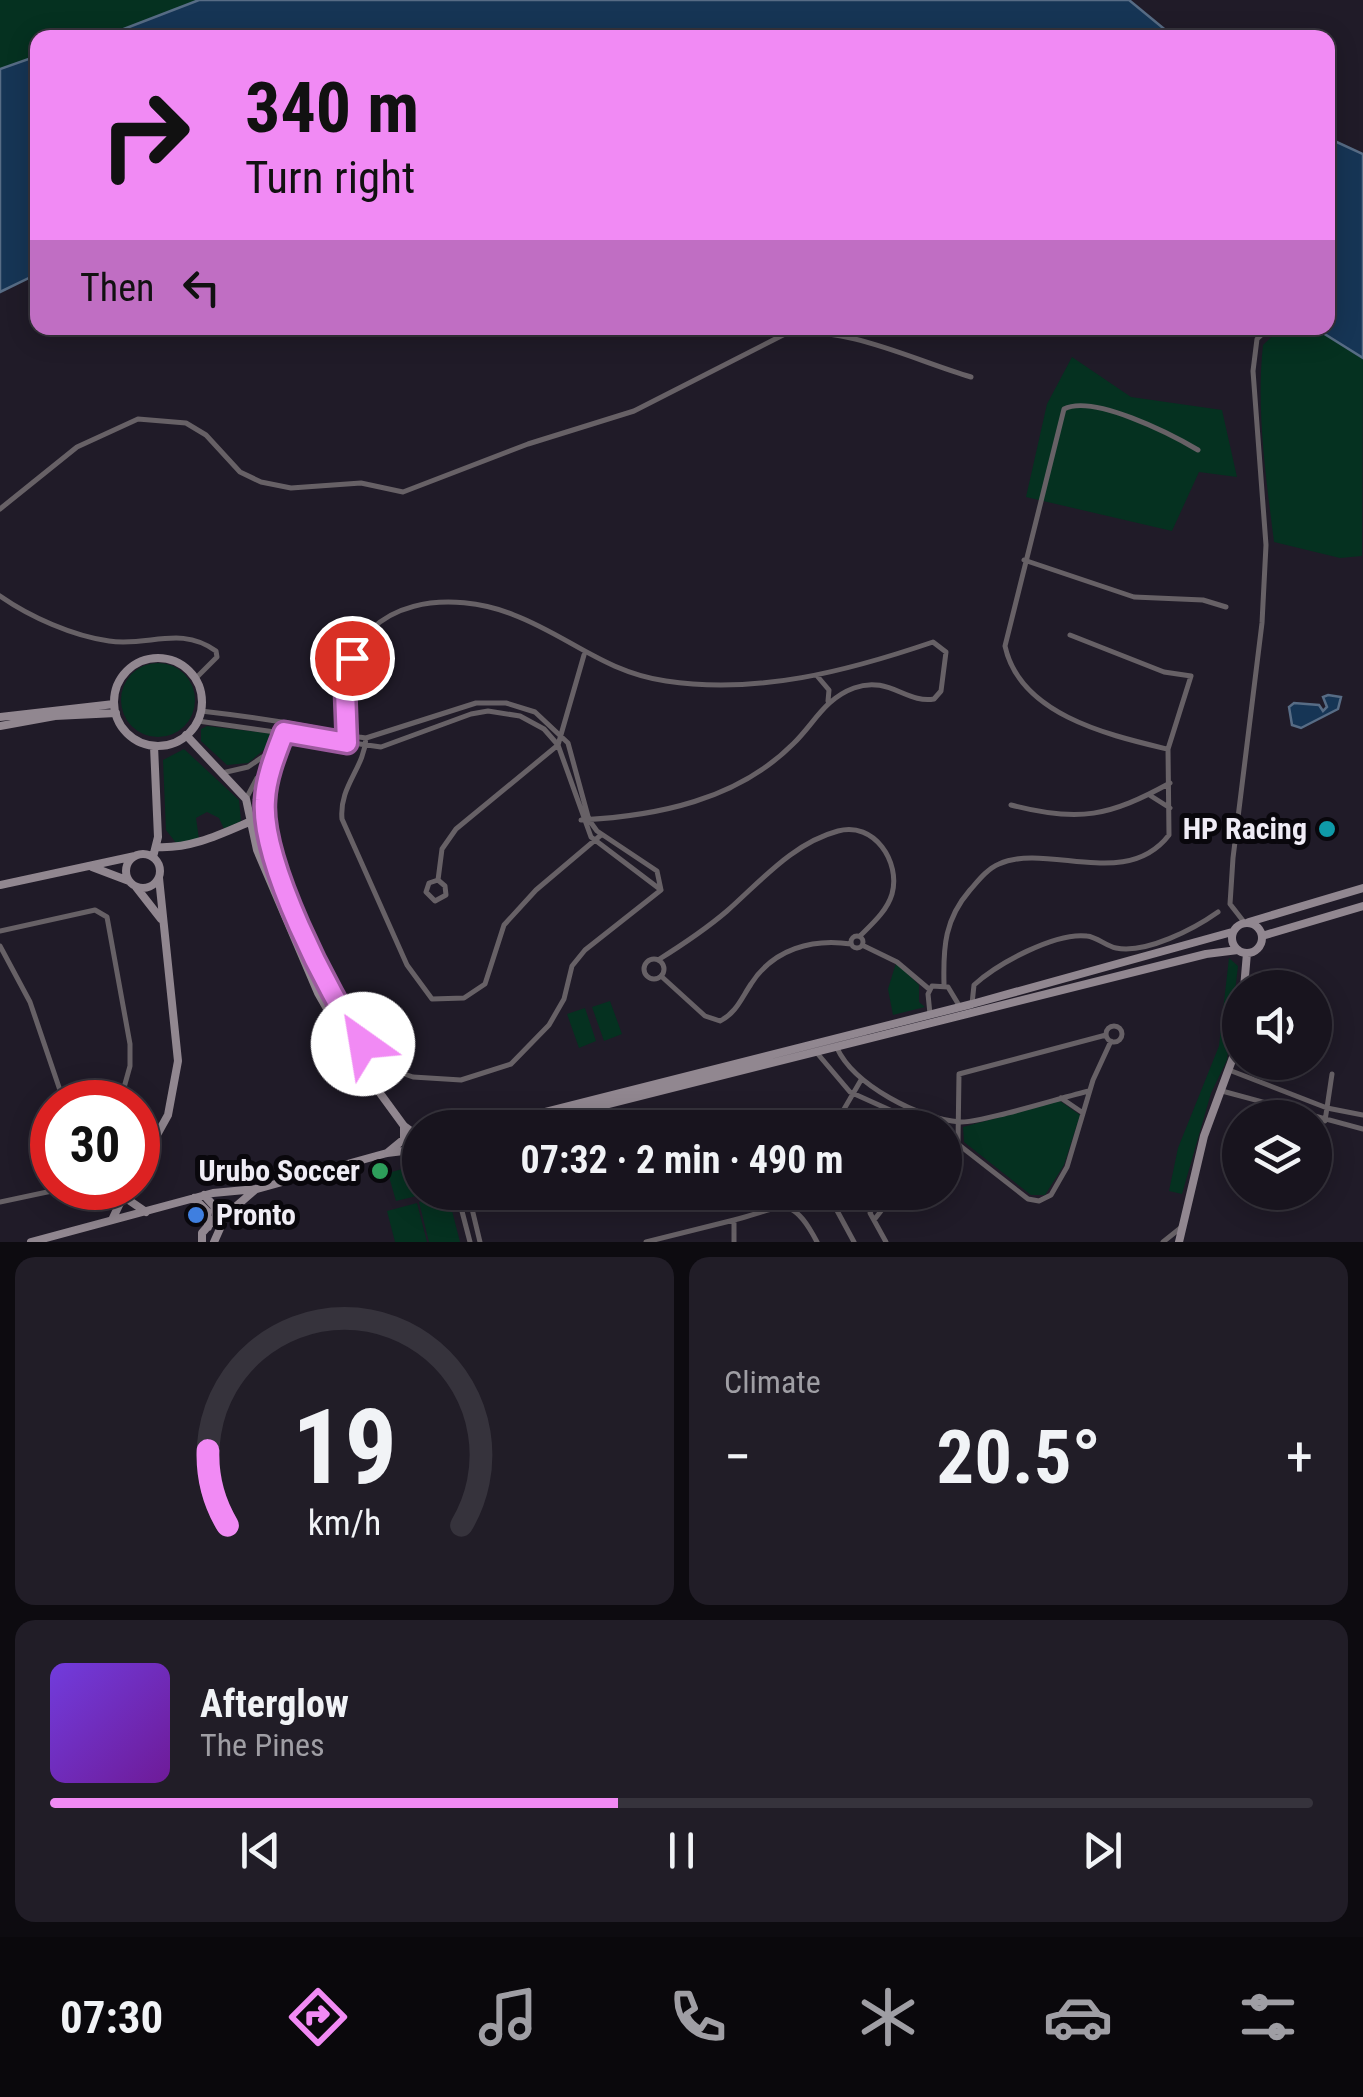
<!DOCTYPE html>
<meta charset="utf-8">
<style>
body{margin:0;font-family:"Roboto Condensed",sans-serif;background:#211d27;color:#f1f3f6;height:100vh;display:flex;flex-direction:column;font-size:38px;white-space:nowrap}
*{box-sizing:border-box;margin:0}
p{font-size:32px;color:#9f9ea4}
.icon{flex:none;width:55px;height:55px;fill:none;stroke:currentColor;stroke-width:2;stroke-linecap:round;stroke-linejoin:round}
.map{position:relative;height:1242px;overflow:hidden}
.sheet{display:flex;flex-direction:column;gap:15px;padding:15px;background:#0d0b10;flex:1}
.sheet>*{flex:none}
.top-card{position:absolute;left:30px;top:30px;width:1305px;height:305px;border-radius:20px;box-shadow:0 5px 25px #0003,0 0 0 2px #36333c;background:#f18af4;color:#111;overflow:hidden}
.controls{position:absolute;left:1222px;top:970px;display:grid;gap:20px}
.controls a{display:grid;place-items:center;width:110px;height:110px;border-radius:50%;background:#18141e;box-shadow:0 5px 25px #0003,0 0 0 2px #36333c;font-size:50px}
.speed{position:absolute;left:30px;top:1080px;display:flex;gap:20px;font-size:50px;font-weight:700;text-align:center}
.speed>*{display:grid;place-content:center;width:130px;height:130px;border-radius:50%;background:#18141e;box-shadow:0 5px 25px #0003,0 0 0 2px #36333c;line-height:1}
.speed .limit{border:15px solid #d22;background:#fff;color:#111}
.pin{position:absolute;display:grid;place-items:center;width:85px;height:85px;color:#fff;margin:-42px;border:5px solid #fff;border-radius:50%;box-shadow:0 2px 10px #0007}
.me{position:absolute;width:110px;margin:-55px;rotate:328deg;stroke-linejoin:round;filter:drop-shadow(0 0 8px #0008)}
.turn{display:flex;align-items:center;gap:35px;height:210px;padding:0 50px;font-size:45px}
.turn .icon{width:130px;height:130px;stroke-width:2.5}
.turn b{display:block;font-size:70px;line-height:85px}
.then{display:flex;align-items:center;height:95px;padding:0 50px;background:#0003;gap:20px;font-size:38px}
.big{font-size:75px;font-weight:700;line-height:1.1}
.sheet .tile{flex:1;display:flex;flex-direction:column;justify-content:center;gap:15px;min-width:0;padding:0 35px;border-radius:20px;background:#211d27}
.sheet .dial{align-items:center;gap:0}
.dial svg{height:260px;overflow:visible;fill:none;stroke:#36333c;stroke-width:7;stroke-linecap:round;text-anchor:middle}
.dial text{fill:#f1f3f6;stroke:none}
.song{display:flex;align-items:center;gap:30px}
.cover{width:120px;height:120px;border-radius:15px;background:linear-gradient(135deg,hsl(260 70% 55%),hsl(280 70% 35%))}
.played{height:10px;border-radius:5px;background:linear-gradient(90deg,#f18af4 45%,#36333c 45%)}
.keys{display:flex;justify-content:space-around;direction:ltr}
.heat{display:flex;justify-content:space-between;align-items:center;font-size:55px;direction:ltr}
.sheet .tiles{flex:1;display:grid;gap:15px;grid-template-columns:1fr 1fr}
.tile:last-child{grid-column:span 2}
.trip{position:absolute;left:402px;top:1110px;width:560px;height:100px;border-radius:50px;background:#18141e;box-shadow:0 5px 25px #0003,0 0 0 2px #36333c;font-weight:700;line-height:100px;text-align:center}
.menu{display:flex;height:160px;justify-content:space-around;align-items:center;background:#0a080c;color:#9f9ea4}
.menu .icon{width:70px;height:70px}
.menu .on{color:#f18af4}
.menu b{font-size:45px;color:#f1f3f6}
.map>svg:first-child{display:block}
.green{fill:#053120}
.water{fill:#163555;stroke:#576c85;stroke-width:2.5}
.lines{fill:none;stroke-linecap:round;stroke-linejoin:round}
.street{stroke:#676166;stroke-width:5}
.secondary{stroke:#918790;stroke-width:8}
.route-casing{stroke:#9d5a9f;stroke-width:25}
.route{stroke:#f18af4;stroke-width:18}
.culture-dot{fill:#0f9aa8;stroke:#09070c;stroke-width:4}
.leisure-dot{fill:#2e9e5b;stroke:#09070c;stroke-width:4}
.shop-dot{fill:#3f7fe0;stroke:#09070c;stroke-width:4}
.labels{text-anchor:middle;stroke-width:10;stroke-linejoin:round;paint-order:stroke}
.poi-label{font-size:30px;font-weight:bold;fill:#efecf5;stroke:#09070c;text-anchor:end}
</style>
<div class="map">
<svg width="1363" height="1242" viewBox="0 0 1363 1242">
<rect width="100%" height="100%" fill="#201b28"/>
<path class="green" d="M 0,0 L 199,0 L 103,37 L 38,38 L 37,57 L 0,69 Z
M 1281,328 L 1316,328 L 1363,358 L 1362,556 L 1340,558 L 1274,542 C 1266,477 1256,409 1263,345 Z
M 1072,357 L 1131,397 L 1222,410 L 1237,477 L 1199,472 L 1172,531 L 1026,497 L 1047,404 Z
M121 700a37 37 0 1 1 74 0a37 37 0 1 1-74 0Z
M 207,726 L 274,734 L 277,739 L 248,763 L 227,765 L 201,741 L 201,729 Z
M 184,749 L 239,800 L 241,821 L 224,829 L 219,818 L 207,812 L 196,818 L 199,839 L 176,843 L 166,830 L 163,760 Z
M 1229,958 L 1238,966 L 1227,1060 L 1211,1093 L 1182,1194 L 1169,1191 L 1178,1148 L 1219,1046 Z
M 896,963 L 919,985 L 919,1002 L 925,1007 L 893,1015 L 888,989 Z
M 610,1001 L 622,1034 L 604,1041 L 592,1007 Z
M 585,1008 L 596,1041 L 579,1048 L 567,1014 Z
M 1060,1101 L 1080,1115 L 1064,1165 L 1045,1195 L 1031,1195 L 964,1142 L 963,1127 Z
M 420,1164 L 420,1192 L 429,1193 L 396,1201 L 388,1173 Z
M 448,1195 L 460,1242 L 429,1242 L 419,1202 Z
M 417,1203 L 427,1242 L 395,1242 L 387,1211 Z"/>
<path class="water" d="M 199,0 L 1129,0 L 1174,37 L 103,37 Z
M 37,56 L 37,274 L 0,292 L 0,69 Z
M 1328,138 L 1363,154 L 1363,358 L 1315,328 L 1328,328 Z
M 1328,695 L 1341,697 L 1338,709 L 1301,728 L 1292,725 L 1289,707 L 1294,703 L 1319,705 L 1323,711 L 1327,707 L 1323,697 Z"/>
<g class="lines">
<path class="street" d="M 0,509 L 77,447 L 138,419 L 186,423 L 206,435 L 240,472 L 261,482 L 291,488 L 361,483 L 403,492 L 528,444 L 634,411 L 785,334 C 846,325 913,360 971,377
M 1024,560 L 1134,597 L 1203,600 L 1226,607
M 0,596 C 30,617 73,636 109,641 C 149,647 180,625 216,651 L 217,657 L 195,679
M 818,677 L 829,690 L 828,701
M 201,711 C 254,717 307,725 359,737 L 366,738 L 476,703 L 506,703 L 535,712 L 568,743 L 589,820 L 597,831 L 657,871 L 661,890 L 585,950 L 572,966 L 564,999 L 549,1025 L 511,1064 L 461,1080 L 413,1077 L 393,1070 L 376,1058 L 346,1020 L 274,862 L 265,798 L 286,723
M 198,721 L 381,747 L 471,714 L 488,711 L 520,716 L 544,729 L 558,745 L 591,837 L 661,890
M 366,738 C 364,769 339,786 342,819 L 407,965 L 432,999 L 464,998 L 485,984 L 504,925 L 536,890 L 601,835
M 347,743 C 347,721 342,697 347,675 C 364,597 452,590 514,615 C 569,636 604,672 666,681 C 757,695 848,671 933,642 L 946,652 L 941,691 L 934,699 C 907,704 888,675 854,688 C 824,699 814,724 793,744 C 737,800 657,816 581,820
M 1167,749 C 1109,735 1020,715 1005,646 L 1064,409 C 1093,394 1171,434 1198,450
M 222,773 L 248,767 L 277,747
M 1151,796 L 1170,808
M 246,799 L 257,778 L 270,766
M 1011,805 C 1079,823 1110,816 1170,783
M 438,880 L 429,883 L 426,892 L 435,901 L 446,895 L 445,886 L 438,880 L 442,849 L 456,829 L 558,745 L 584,655
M 1244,922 L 1230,904 L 1233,858 L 1262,623 L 1266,545 L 1253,371 L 1257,339 L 1269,328
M 0,931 L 95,910 L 107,917 L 130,1044 L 130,1066 L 120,1102
M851 942a6 6 0 1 1 12 0a6 6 0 1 1-12 0Z
M 862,945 L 897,962 L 929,989
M 0,946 L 30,1002 L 64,1102
M644 969a10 10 0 1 1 20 0a10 10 0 1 1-20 0Z
M 658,960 C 682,945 706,929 727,911 C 761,881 793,843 838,831 C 874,821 901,862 892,894 C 887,911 872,924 860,936
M 661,976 L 705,1016 L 720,1021 C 736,1013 741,999 751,984 C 773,949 813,938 851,944
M 944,984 C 943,946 945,919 970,890 C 978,881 987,869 999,864 C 1048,842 1126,891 1169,835 L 1168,749 L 1191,676 L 1164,672 L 1070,635
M 972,1004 L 974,985 C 997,964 1055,932 1087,936 C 1097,937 1106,946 1116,948 C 1146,954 1194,929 1218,912
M 930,1014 L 928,994 L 932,986 L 948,987 L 960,1007
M1106 1034a8 8 0 1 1 16 0a8 8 0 1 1-16 0Z
M 837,1048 C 854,1085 919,1119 960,1122 C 981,1123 1063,1097 1089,1091
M 817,1053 L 850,1092 L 930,1128
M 1229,1070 L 1327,1108 L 1363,1115
M 1222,1091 L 1363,1129
M 1061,1098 L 1083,1113
M 1325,1121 L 1332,1074
M 833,1128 L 861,1080
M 945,1134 L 1028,1199 L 1039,1201 L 1051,1195 L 1067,1167 L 1093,1080 L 1111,1041
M 958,1141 L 959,1074 L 1106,1035
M 457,1192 L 470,1242
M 468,1192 L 480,1242
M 0,1202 L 66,1188
M 834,1205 L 854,1242
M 874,1220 L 881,1211 L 874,1205 L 870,1213 L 886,1242
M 646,1242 L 734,1220
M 734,1242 L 734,1220 C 782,1208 791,1192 817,1242
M 1163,1242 L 1183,1226"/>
<path class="secondary" d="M114 702a44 44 0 1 1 88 0a44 44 0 1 1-88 0Z
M 0,717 L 114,704
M 0,726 L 55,716 L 116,713
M 186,735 L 246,799 L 257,850 L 318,993 L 358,1063 L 404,1126 L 419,1137
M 156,847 C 190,849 219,835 249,822
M126 871a17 17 0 1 1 34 0a17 17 0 1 1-34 0Z
M 153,857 L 158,837 L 154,746
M 92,867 L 129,881
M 0,885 L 135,856
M 136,887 L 161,919
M 1249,922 L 1363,888
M1232 938a15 15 0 1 1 30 0a15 15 0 1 1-30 0Z
M 1262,936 L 1363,906
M 1244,988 L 1247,953
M 482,1128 L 972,1004 L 1232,932
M 513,1128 L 1206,954 L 1238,950
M 387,1153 L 404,1139 L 404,1126
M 138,1169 L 168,1115 L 178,1061 L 159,878
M 128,1191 L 130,1201 L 146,1212
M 194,1198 L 207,1211 L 208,1227
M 112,1220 L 127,1188
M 31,1242 L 213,1193 L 257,1189 L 387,1153 L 420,1149
M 202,1242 L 202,1233 L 216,1217 L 214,1206 L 204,1195
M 214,1242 L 226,1215 L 256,1189
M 1179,1242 L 1204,1136 L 1235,1052 L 1240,1023"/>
</g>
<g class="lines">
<g class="route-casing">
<path id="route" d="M 352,658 L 345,690 L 347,743 L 284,732 C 276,753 266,777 265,800 C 260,860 328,994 363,1044"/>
</g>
<use href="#route" class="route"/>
</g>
<circle class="culture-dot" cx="1327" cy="829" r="10"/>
<circle class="leisure-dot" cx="380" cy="1171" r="10"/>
<circle class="shop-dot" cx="196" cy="1215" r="10"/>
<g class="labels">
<g class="poi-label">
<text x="1307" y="839">HP Racing</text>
<text x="360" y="1181">Urubo Soccer</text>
<text x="216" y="1225" text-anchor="start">Pronto</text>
</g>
</g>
</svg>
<div class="controls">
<a><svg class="icon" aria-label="sound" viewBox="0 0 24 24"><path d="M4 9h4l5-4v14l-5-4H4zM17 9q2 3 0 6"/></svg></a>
<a><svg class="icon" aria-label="layers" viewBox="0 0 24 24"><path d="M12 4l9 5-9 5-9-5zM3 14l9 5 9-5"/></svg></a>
</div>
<div class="speed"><div class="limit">30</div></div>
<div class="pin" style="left:352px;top:658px;background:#d93025"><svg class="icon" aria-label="arrive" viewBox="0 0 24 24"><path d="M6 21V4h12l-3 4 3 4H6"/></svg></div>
<svg class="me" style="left:363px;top:1044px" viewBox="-20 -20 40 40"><circle r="19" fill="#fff"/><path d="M0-13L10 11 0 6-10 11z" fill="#f18af4"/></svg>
<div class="trip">07:32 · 2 min · 490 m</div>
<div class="top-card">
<div class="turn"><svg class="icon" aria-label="right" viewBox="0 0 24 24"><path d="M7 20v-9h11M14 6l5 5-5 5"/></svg><div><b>340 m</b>Turn right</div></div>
<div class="then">Then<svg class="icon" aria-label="left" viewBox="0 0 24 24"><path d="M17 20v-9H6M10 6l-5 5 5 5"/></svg></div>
</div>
</div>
<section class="sheet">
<div class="tiles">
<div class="tile dial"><svg viewBox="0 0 100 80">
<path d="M14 69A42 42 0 1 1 86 69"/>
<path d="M14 69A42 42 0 0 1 8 46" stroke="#f18af4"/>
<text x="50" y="56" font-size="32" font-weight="700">19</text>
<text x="50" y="72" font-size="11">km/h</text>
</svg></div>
<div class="tile"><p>Climate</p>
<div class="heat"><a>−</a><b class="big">20.5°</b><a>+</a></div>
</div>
<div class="tile">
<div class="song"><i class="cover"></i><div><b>Afterglow</b><p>The Pines</p></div></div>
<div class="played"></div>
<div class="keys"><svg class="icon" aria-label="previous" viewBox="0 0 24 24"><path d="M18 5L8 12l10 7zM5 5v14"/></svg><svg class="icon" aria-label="pause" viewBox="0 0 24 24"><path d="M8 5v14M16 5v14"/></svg><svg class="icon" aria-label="next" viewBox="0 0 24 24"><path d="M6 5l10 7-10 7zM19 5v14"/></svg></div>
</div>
</div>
</section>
<nav class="menu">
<b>07:30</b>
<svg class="icon on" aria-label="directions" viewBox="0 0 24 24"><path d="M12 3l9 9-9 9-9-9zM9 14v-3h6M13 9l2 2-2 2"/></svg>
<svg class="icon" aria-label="music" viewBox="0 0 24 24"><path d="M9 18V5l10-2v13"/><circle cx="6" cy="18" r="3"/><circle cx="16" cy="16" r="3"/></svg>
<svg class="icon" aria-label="phone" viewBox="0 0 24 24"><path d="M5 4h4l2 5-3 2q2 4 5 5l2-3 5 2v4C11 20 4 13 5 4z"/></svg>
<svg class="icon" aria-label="climate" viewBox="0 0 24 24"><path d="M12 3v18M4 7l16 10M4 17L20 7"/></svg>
<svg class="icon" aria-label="car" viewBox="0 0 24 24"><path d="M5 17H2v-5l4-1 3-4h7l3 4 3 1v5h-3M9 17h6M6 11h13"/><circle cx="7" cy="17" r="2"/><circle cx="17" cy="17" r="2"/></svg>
<svg class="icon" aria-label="filters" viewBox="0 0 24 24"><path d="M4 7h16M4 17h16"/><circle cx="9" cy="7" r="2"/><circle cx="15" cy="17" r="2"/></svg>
</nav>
